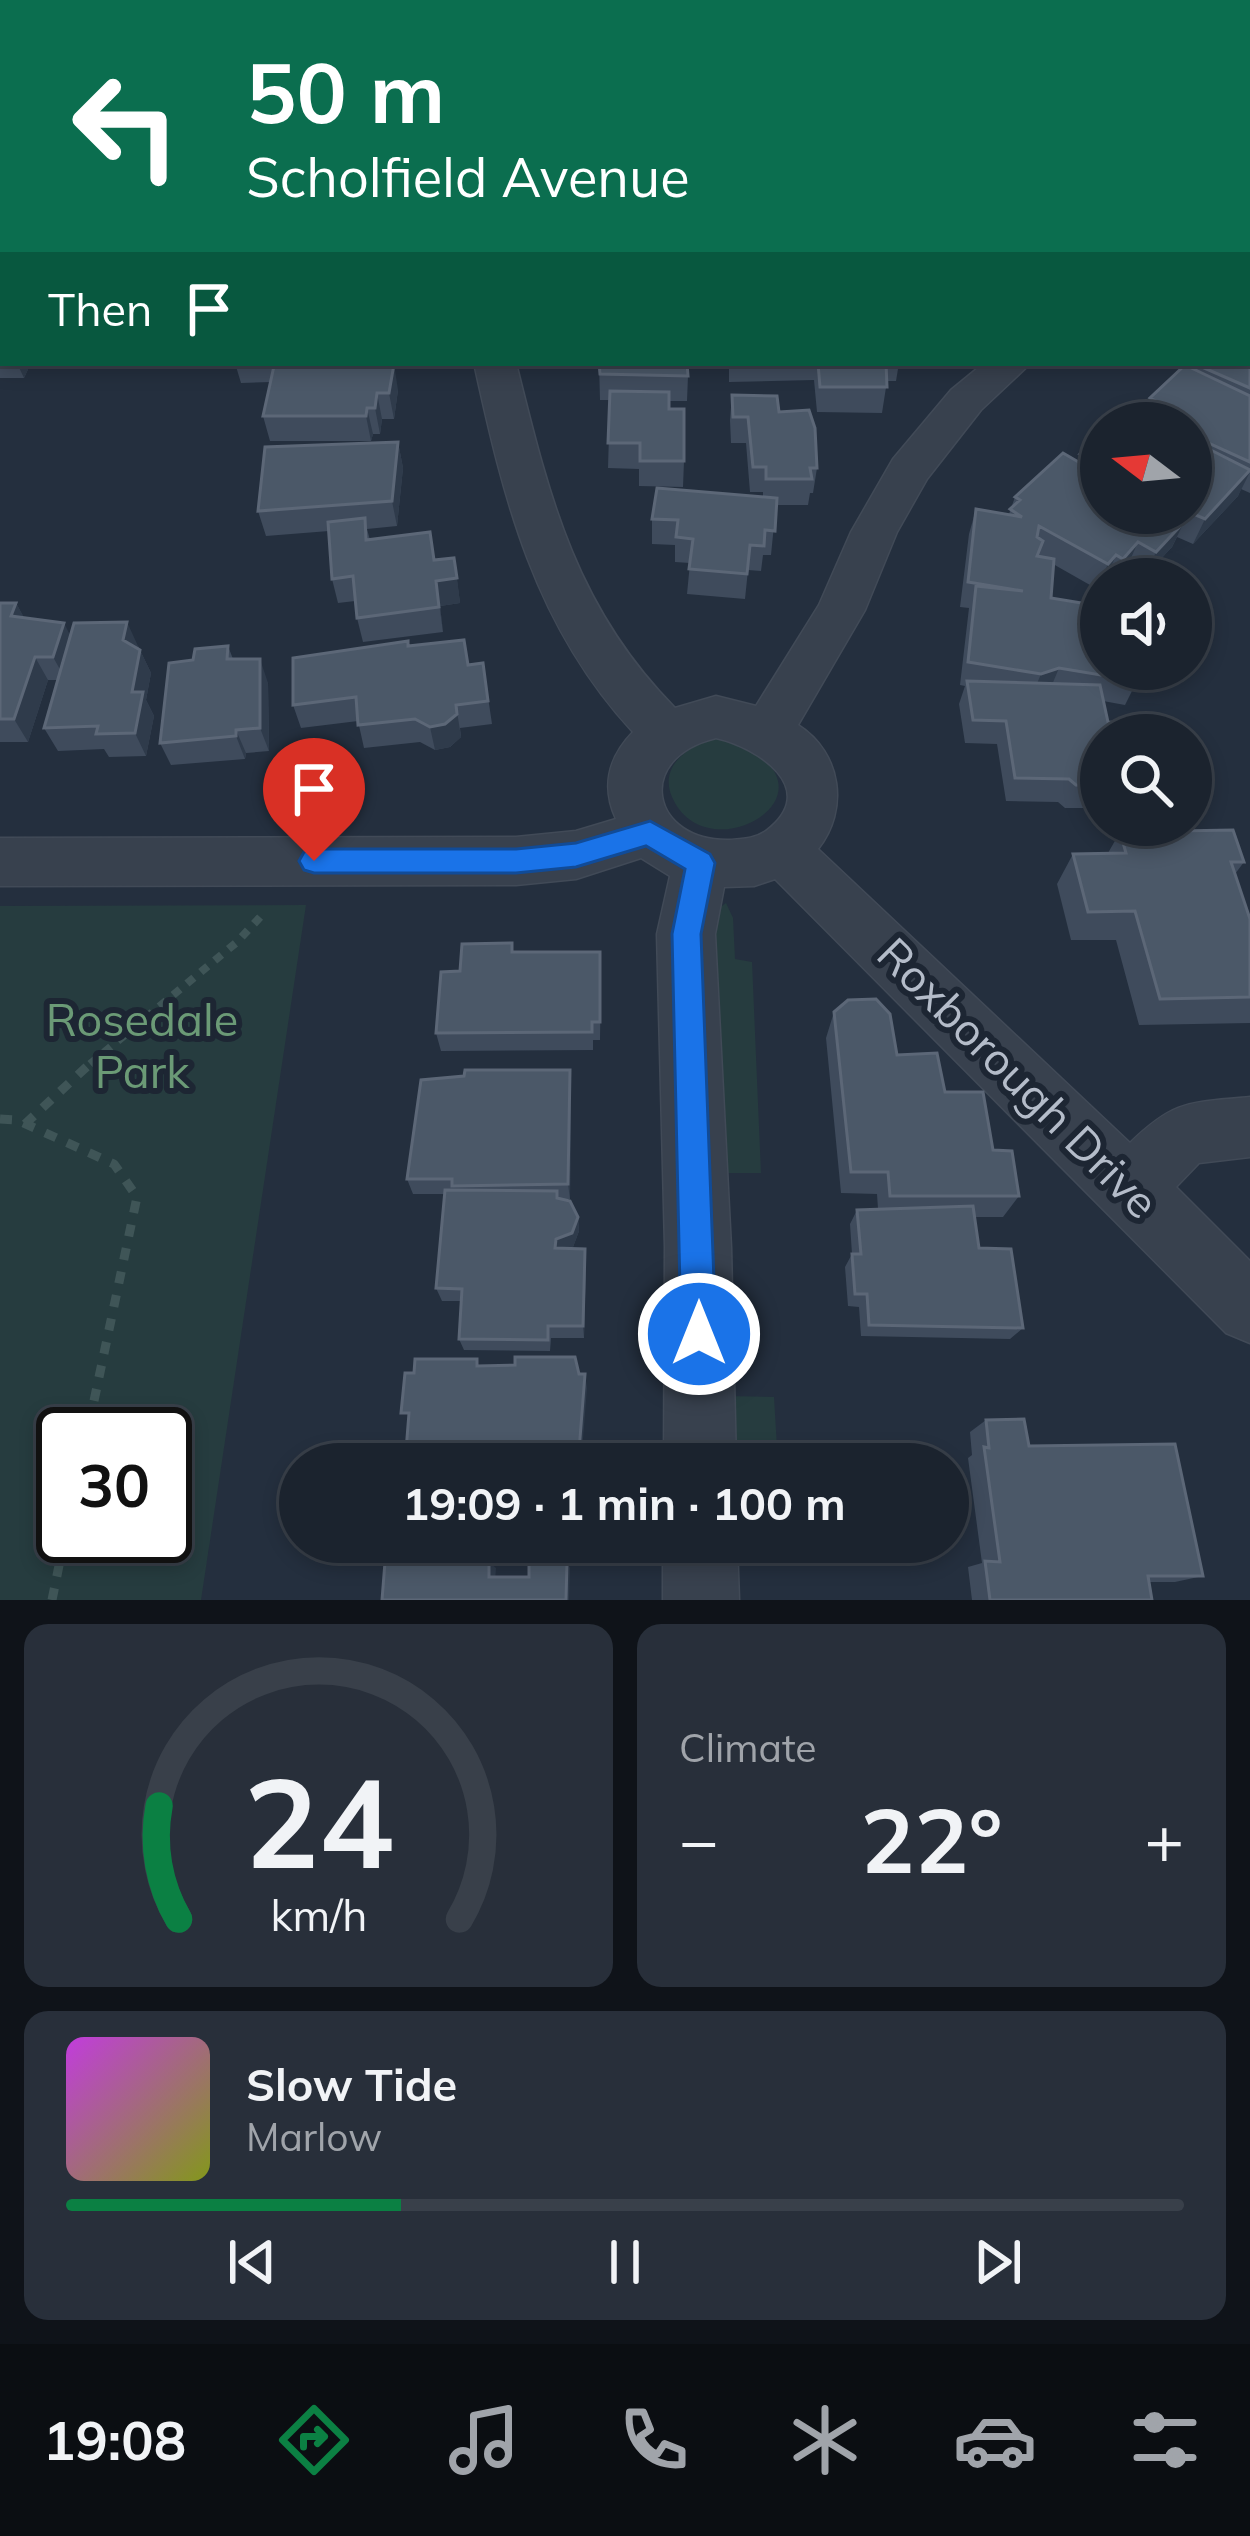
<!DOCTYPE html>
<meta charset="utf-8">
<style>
body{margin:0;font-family:Mulish,sans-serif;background:#282f3a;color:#f1f3f6;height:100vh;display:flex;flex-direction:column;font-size:45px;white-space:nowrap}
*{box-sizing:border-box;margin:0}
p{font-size:39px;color:#a0a4aa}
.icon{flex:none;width:66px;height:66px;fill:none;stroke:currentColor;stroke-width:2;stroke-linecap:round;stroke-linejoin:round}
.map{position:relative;height:1600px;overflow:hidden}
.side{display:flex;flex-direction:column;gap:24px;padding:24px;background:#0f1319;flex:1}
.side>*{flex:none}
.banner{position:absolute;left:0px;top:0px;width:1251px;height:366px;box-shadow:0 6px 18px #0003,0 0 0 3px #39404a;background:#0b6e4f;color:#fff;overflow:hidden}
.needle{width:78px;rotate:286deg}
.buttons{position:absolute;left:1080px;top:402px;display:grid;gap:24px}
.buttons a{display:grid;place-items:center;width:132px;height:132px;border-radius:50%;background:#1b232e;box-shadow:0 6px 18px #0003,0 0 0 3px #39404a;font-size:60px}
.speed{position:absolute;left:36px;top:1407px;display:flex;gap:24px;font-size:60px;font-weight:700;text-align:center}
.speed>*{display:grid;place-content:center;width:156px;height:156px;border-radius:50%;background:#1b232e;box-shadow:0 6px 18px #0003,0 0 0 3px #39404a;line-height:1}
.speed .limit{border:6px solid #111;border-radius:18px;background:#fff;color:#111}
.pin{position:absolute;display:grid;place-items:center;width:102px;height:102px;color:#fff;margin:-123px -51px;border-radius:50% 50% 50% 0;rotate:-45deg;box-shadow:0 0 12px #0007}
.pin .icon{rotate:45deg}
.me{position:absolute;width:132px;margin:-66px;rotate:0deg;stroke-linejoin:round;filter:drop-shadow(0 0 9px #0008)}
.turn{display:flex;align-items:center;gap:42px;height:252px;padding:0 48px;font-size:54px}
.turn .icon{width:156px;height:156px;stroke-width:2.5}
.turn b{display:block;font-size:84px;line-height:102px}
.then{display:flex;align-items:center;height:114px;padding:0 48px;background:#0003;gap:24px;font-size:45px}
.big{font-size:90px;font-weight:700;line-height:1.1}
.side .card{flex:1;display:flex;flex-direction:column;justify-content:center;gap:18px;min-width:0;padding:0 42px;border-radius:24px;background:#282f3a}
.side .dial{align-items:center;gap:0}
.dial svg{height:312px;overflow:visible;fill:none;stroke:#39404a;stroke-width:7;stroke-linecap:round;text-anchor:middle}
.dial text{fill:#f1f3f6;stroke:none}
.song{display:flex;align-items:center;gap:36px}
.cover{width:144px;height:144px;border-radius:18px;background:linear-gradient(135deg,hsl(290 70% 55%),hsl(70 70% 35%))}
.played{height:12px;border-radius:6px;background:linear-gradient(90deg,#0b8043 30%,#39404a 30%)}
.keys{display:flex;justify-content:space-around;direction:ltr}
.heat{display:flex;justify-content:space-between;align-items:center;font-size:66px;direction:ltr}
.side .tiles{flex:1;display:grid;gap:24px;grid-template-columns:1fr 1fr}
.card:last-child{grid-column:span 2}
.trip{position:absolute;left:279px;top:1443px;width:690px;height:120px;border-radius:60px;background:#1b232e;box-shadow:0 6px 18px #0003,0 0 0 3px #39404a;font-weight:700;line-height:120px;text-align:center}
.dock{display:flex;height:192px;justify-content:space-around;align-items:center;background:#0b0e12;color:#a0a4aa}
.dock .icon{width:84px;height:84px}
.dock .current{color:#0b8043}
.dock b{font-size:54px;color:#f1f3f6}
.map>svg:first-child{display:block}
.green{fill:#263c3f;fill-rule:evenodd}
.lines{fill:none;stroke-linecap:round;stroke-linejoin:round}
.street-casing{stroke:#414a57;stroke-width:3}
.path-far1{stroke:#3f5557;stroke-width:8;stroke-dasharray:9 9;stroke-linecap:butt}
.path{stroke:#3f5557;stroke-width:9;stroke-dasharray:12 12;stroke-linecap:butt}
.street{fill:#38414e;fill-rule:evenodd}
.wall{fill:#3f4b5c}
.shaded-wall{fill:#2f3b4b}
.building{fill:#4b5868;stroke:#5c6777;stroke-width:3}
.route{fill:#1a73e8;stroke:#114b97;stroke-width:3}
.labels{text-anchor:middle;stroke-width:12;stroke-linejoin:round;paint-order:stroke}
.park-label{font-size:45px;fill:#6b9a76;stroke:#1d2633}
.street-label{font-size:45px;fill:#b4bcc9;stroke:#1d2633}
</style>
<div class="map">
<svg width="1250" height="1600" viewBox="0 0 1250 1600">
<rect width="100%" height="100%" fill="#242f3e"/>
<path class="green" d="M 716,738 C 734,740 743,744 758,755 C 825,802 711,866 675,803 C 655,769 686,746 716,738 Z
M 726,903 L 733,918 L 735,959 L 752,962 L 761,1173 L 719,1173 L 712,913 Z
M 306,905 L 201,1600 L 0,1600 L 0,906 ZM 165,1434 L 165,1536 L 63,1536 L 63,1434 Z
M 727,1396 L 774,1397 L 778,1464 L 729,1464 Z"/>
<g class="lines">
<g class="street-casing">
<path id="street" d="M 406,0 L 438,0 L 438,3 L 406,3 Z
M 949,0 L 981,0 L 982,3 L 950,3 Z
M 1250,160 L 1250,183 L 1248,183 L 1248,161 Z
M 474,363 L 516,363 C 549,496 575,607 675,708 L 716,696 L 756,706 L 819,605 L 851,532 L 893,459 L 951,390 L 984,363 L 1031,363 L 981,410 L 927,479 L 897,532 L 865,610 L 798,725 C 842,753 849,810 818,849 L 1130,1143 C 1175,1099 1190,1103 1250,1097 L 1250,1157 L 1199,1163 L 1176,1187 L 1250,1261 L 1250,1343 L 1226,1333 L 775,879 L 754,886 L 724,887 L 715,934 L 731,1247 L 736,1464 L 664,1464 L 665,1247 L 657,934 L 670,876 L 641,858 L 576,879 L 516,885 L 0,886 L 0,838 L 516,837 L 576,831 L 616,819 C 601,786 608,758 633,732 C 534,625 504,500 474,363 ZM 716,738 C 757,747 822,789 766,831 C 755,839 742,839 730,840 C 651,842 633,758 716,738 Z
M 663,1542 L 737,1542 L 739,1600 L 663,1600 Z"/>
</g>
<path class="path-far1" d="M 90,1064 L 237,942 L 263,914"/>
<path class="path" d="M 0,1119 L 17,1120 L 114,1164 L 137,1197 L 87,1434
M 25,1124 L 93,1061
M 52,1600 L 65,1536"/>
<use href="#street" class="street"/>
</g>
<path class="wall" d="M 80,0 L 162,0 L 161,3 L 80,3 Z
M 1047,0 L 1164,0 L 1161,3 L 1046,3 Z
M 1248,24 L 1250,24 L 1250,101 L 1248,100 Z
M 0,256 L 3,256 L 3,363 L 31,363 L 24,378 L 0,378 Z
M 1250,306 L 1250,493 L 1241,489 L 1238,496 L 1193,544 L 1177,537 L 1172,547 L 1144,577 L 1127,567 L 1116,579 L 1101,579 L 1101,585 L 1097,589 L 1053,564 L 1051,598 L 1137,681 L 1125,705 L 1103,701 L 1099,802 L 1086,808 L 1065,808 L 1058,802 L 1006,801 L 997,744 L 965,743 L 959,704 L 965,686 L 960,685 L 969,608 L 960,607 L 969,534 L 976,509 L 1009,514 L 1015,497 L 1077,462 L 1080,454 L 1101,434 L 1101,513 L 1191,513 L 1191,423 L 1140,423 L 1150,398 L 1190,367 L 1192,363 L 1248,363 L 1248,309 Z
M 235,363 L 348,363 L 398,390 L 394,419 L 382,419 L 380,434 L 373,434 L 371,441 L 270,441 L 263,416 L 271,382 L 241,383 Z
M 599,363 L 688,376 L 687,401 L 669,401 L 669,409 L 684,461 L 683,487 L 639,486 L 639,469 L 608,468 L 610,400 L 600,400 Z
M 729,363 L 899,363 L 896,381 L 887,381 L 882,413 L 817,412 L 814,380 L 729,382 Z
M 732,395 L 779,412 L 817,468 L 813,493 L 810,493 L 808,505 L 776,505 L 771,555 L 763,555 L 761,571 L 748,570 L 745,599 L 687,594 L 690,563 L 675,562 L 675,545 L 652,544 L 652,519 L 763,497 L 763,492 L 750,492 L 746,443 L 731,443 L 730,420 Z
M 398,442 L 403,468 L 397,526 L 367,529 L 370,540 L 435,560 L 454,558 L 460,603 L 440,606 L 443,632 L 363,642 L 357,618 L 355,601 L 338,603 L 332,579 L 329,531 L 266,536 L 258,511 Z
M 0,603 L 16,603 L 24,618 L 70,636 L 138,646 L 151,673 L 146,700 L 154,716 L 146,756 L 109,757 L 104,749 L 58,751 L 44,728 L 58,680 L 48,680 L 28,742 L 0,742 Z
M 228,646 L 233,659 L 268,683 L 269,751 L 246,753 L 245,759 L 171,765 L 160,743 L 193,660 Z
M 409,646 L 468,665 L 483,663 L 492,724 L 460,728 L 461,737 L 450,747 L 435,750 L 420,742 L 364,748 L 358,721 L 301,728 L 293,705 Z
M 1120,832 L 1244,862 L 1235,874 L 1250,919 L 1250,1023 L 1139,1025 L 1116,940 L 1071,940 L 1057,884 L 1073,854 L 1108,853 Z
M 512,943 L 513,952 L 601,972 L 600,1040 L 593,1040 L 593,1050 L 441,1051 L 436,1033 L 460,971 Z
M 834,1012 L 897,1055 L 945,1092 L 993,1150 L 1019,1196 L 1003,1217 L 974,1217 L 979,1248 L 1023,1328 L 1010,1339 L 861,1336 L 859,1307 L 848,1306 L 845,1267 L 852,1254 L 850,1224 L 857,1210 L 878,1209 L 877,1194 L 841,1193 L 826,1038 Z
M 570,1070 L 571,1087 L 570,1199 L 563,1199 L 578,1217 L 579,1231 L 573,1247 L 570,1248 L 586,1262 L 584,1338 L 551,1338 L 550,1351 L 464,1350 L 459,1339 L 461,1301 L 442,1301 L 436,1288 L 444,1194 L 413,1194 L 407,1179 Z
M 986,1420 L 1029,1446 L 1203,1576 L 1175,1582 L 1149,1582 L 1152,1600 L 972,1600 L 968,1567 L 982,1563 L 968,1458 L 972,1455 L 970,1432 Z"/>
<path class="shaded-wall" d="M 17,363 L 31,363 L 24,378 Z
M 394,364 L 398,390 L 394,419 L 389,393 Z
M 377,393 L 382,419 L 380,434 L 375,408 Z
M 367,408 L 373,434 L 371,441 L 366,416 Z
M 398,442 L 403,468 L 397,526 L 392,501 Z
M 1250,472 L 1238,496 L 1193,544 L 1205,519 Z
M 1184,522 L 1172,547 L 1144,577 L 1156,552 Z
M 1138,542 L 1127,567 L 1114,579 L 1123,559 Z
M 1116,555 L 1106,579 L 1101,579 L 1108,564 Z
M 457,578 L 460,603 L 440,606 L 443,632 L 436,581 Z
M 16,603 L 30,628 L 11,616 Z
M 127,622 L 138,646 L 135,664 L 123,640 Z
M 64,623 L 76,647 L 66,680 L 53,657 Z
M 140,650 L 151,673 L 146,700 L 154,716 L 146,756 L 135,733 L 132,692 Z
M 35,657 L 48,680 L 28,742 L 14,719 Z
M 260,659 L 268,683 L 269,751 L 260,728 Z
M 1059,668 L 1049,692 L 1031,698 L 1041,674 Z
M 456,705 L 461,737 L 450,747 L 435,750 L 430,727 Z
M 236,730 L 246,753 L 245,759 L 236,736 Z
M 1101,784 L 1099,802 L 1086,808 L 1097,786 Z
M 570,1070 L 571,1087 L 570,1199 L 568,1184 Z
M 578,1217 L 579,1231 L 573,1247 L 558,1253 L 555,1248 L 556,1239 Z
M 585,1249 L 586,1262 L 584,1338 L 583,1326 Z
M 585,1374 L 587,1388 L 581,1464 L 578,1464 Z
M 489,1562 L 496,1568 L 495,1582 L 489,1577 Z
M 567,1562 L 570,1568 L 569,1600 L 566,1600 Z"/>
<path class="building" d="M 282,0 L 359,0 L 359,3 L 282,3 Z
M 525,0 L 609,0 L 609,3 L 524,3 Z
M 772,0 L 849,0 L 849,3 L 772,3 Z
M 1048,0 L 1125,0 L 1126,3 L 1050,3 Z
M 1248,24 L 1250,24 L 1250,74 L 1248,74 Z
M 0,256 L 3,256 L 3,300 L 0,300 Z
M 0,305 L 3,305 L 3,352 L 0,352 Z
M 1248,323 L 1250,324 L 1250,388 L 1204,368 L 1207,365 L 1203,363 L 1248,363 Z
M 599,363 L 687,363 L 688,376 L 600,374 Z
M 818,363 L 886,363 L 887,387 L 820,387 Z
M 394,364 L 389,393 L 377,393 L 375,408 L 367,408 L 366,416 L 263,416 L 274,366 Z
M 1185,365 L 1250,396 L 1250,462 L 1191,435 L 1191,423 L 1161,422 L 1173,410 L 1150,398 Z
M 610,391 L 669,392 L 669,409 L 684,409 L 684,461 L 640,461 L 640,443 L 608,443 Z
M 732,395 L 777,396 L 779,412 L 809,410 L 815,428 L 817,468 L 810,468 L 812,479 L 766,479 L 766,467 L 753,467 L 748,417 L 733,417 Z
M 1101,434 L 1101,469 L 1085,462 L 1089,458 L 1080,454 Z
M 398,442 L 392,501 L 258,511 L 265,447 Z
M 1197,443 L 1250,470 L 1205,519 L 1191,513 L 1191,450 Z
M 1063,453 L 1101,475 L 1101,513 L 1168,513 L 1184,522 L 1156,552 L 1138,542 L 1123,559 L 1116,555 L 1108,564 L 1039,526 L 1037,537 L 1043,541 L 1037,556 L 1054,559 L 1051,598 L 1100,606 L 1099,644 L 1101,645 L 1101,669 L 1137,669 L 1137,681 L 1059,668 L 1041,674 L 968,662 L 976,586 L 1023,591 L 968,582 L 976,509 L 1022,517 L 1010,509 L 1020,500 L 1015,497 Z
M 657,488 L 777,498 L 775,531 L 765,530 L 764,546 L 750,545 L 747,574 L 689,569 L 693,539 L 676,537 L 678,520 L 652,519 Z
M 365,518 L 366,540 L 430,532 L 434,560 L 454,558 L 457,578 L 436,581 L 439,607 L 357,618 L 353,576 L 332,579 L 328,522 Z
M 0,603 L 16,603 L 11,616 L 64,623 L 53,657 L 35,657 L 14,719 L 0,719 Z
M 127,622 L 123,640 L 140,650 L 132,692 L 143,692 L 135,733 L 96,734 L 98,726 L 44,728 L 74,623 Z
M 464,640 L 468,665 L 483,663 L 488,701 L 456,705 L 457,714 L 445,724 L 430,727 L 415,719 L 358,725 L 356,697 L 293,705 L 293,658 L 408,641 L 408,646 Z
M 228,646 L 227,659 L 260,659 L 260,728 L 236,730 L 236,736 L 160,743 L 169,663 L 193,660 L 195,649 Z
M 967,681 L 1100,685 L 1108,722 L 1137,723 L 1139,735 L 1101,735 L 1101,784 L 1097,786 L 1076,785 L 1069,779 L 1015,778 L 1006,721 L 973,720 Z
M 1233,830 L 1244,862 L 1231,862 L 1250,919 L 1250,997 L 1160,999 L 1135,911 L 1088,912 L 1073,854 L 1126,853 L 1120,832 Z
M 512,943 L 512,952 L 600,952 L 600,1022 L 592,1022 L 592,1032 L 436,1033 L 441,972 L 460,971 L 462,944 Z
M 876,999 L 890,1014 L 897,1055 L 937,1053 L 945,1092 L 983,1092 L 993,1150 L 1012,1151 L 1019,1196 L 890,1196 L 888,1172 L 851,1172 L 834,1012 L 848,1000 Z
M 465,1070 L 570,1070 L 568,1184 L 452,1186 L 452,1179 L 407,1179 L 421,1080 L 464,1076 Z
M 445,1190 L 557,1191 L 557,1198 L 570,1201 L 578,1217 L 572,1233 L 556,1239 L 555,1248 L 585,1249 L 583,1326 L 548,1326 L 548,1340 L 459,1339 L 462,1289 L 436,1288 Z
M 973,1206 L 979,1248 L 1011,1249 L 1023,1328 L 869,1325 L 867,1294 L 855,1294 L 852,1254 L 861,1254 L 857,1210 Z
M 515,1357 L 575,1357 L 579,1374 L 585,1374 L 578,1464 L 397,1464 L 405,1463 L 409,1413 L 401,1413 L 405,1373 L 414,1373 L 415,1359 L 477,1359 L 477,1366 L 515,1365 Z
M 1024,1419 L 1029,1446 L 1175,1444 L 1203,1576 L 1148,1576 L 1152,1600 L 990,1600 L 985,1561 L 1000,1562 L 984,1447 L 989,1448 L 986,1420 Z
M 385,1562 L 489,1562 L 489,1577 L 529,1577 L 529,1562 L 567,1562 L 566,1600 L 382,1600 Z"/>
<path class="route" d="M 650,821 L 710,854 L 715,863 L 701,934 L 716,1334 L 711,1346 L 699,1351 L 686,1346 L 681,1334 L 672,934 L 685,869 L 646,846 L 576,867 L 516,873 L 314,873 L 304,870 L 299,861 L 304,852 L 314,849 L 516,849 L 576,843 Z"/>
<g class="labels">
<g class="park-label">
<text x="142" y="1036">Rosedale<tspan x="142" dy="52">Park</tspan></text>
</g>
<g class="street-label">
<text transform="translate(1018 1078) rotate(45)" y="16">Roxborough Drive</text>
</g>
</g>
</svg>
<div class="buttons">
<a><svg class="needle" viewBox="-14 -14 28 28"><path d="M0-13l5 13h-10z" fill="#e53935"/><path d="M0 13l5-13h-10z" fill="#a0a4aa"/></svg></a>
<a><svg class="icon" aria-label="sound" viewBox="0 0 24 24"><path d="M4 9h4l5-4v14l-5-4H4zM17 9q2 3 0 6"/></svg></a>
<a><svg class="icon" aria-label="search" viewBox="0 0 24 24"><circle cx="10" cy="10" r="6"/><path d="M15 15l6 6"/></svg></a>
</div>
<div class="speed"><div class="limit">30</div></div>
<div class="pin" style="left:314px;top:861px;background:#d93025"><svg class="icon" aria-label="arrive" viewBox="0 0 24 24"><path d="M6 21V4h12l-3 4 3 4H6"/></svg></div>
<svg class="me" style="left:699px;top:1334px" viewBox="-20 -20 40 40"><circle r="17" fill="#1a73e8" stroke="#fff" stroke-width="3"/><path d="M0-11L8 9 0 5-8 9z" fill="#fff"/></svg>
<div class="trip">19:09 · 1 min · 100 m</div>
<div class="banner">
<div class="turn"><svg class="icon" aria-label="left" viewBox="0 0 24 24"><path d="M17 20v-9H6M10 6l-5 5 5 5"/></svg><div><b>50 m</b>Scholfield Avenue</div></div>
<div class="then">Then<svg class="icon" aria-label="arrive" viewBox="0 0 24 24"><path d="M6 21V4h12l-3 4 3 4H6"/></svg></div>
</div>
</div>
<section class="side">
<div class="tiles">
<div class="card dial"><svg viewBox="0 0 100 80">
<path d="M14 69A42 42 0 1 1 86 69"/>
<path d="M14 69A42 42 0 0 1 9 40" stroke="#0b8043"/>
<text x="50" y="56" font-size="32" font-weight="700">24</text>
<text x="50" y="72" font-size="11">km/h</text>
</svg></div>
<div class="card"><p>Climate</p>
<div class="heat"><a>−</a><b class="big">22°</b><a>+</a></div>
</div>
<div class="card">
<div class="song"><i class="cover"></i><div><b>Slow Tide</b><p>Marlow</p></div></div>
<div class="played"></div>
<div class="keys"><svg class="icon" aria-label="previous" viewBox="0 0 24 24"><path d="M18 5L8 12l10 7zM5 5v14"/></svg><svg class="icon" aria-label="pause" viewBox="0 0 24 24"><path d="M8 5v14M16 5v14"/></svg><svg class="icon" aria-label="next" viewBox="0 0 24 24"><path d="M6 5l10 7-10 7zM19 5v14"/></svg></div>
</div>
</div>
</section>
<nav class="dock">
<b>19:08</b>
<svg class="icon current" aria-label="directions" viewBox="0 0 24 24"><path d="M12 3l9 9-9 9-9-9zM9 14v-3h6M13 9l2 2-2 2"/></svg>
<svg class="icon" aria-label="music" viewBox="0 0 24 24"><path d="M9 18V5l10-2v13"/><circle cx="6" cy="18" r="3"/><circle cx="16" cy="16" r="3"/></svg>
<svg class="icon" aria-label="phone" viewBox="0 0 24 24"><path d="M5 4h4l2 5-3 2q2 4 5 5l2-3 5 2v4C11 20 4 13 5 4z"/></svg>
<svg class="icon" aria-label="climate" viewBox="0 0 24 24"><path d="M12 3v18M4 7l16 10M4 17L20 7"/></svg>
<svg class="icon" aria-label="car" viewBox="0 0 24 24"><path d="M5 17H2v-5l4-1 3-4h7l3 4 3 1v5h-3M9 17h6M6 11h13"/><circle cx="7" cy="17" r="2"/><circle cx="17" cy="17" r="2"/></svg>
<svg class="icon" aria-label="filters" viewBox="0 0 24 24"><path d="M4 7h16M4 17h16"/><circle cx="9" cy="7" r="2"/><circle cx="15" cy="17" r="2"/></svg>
</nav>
